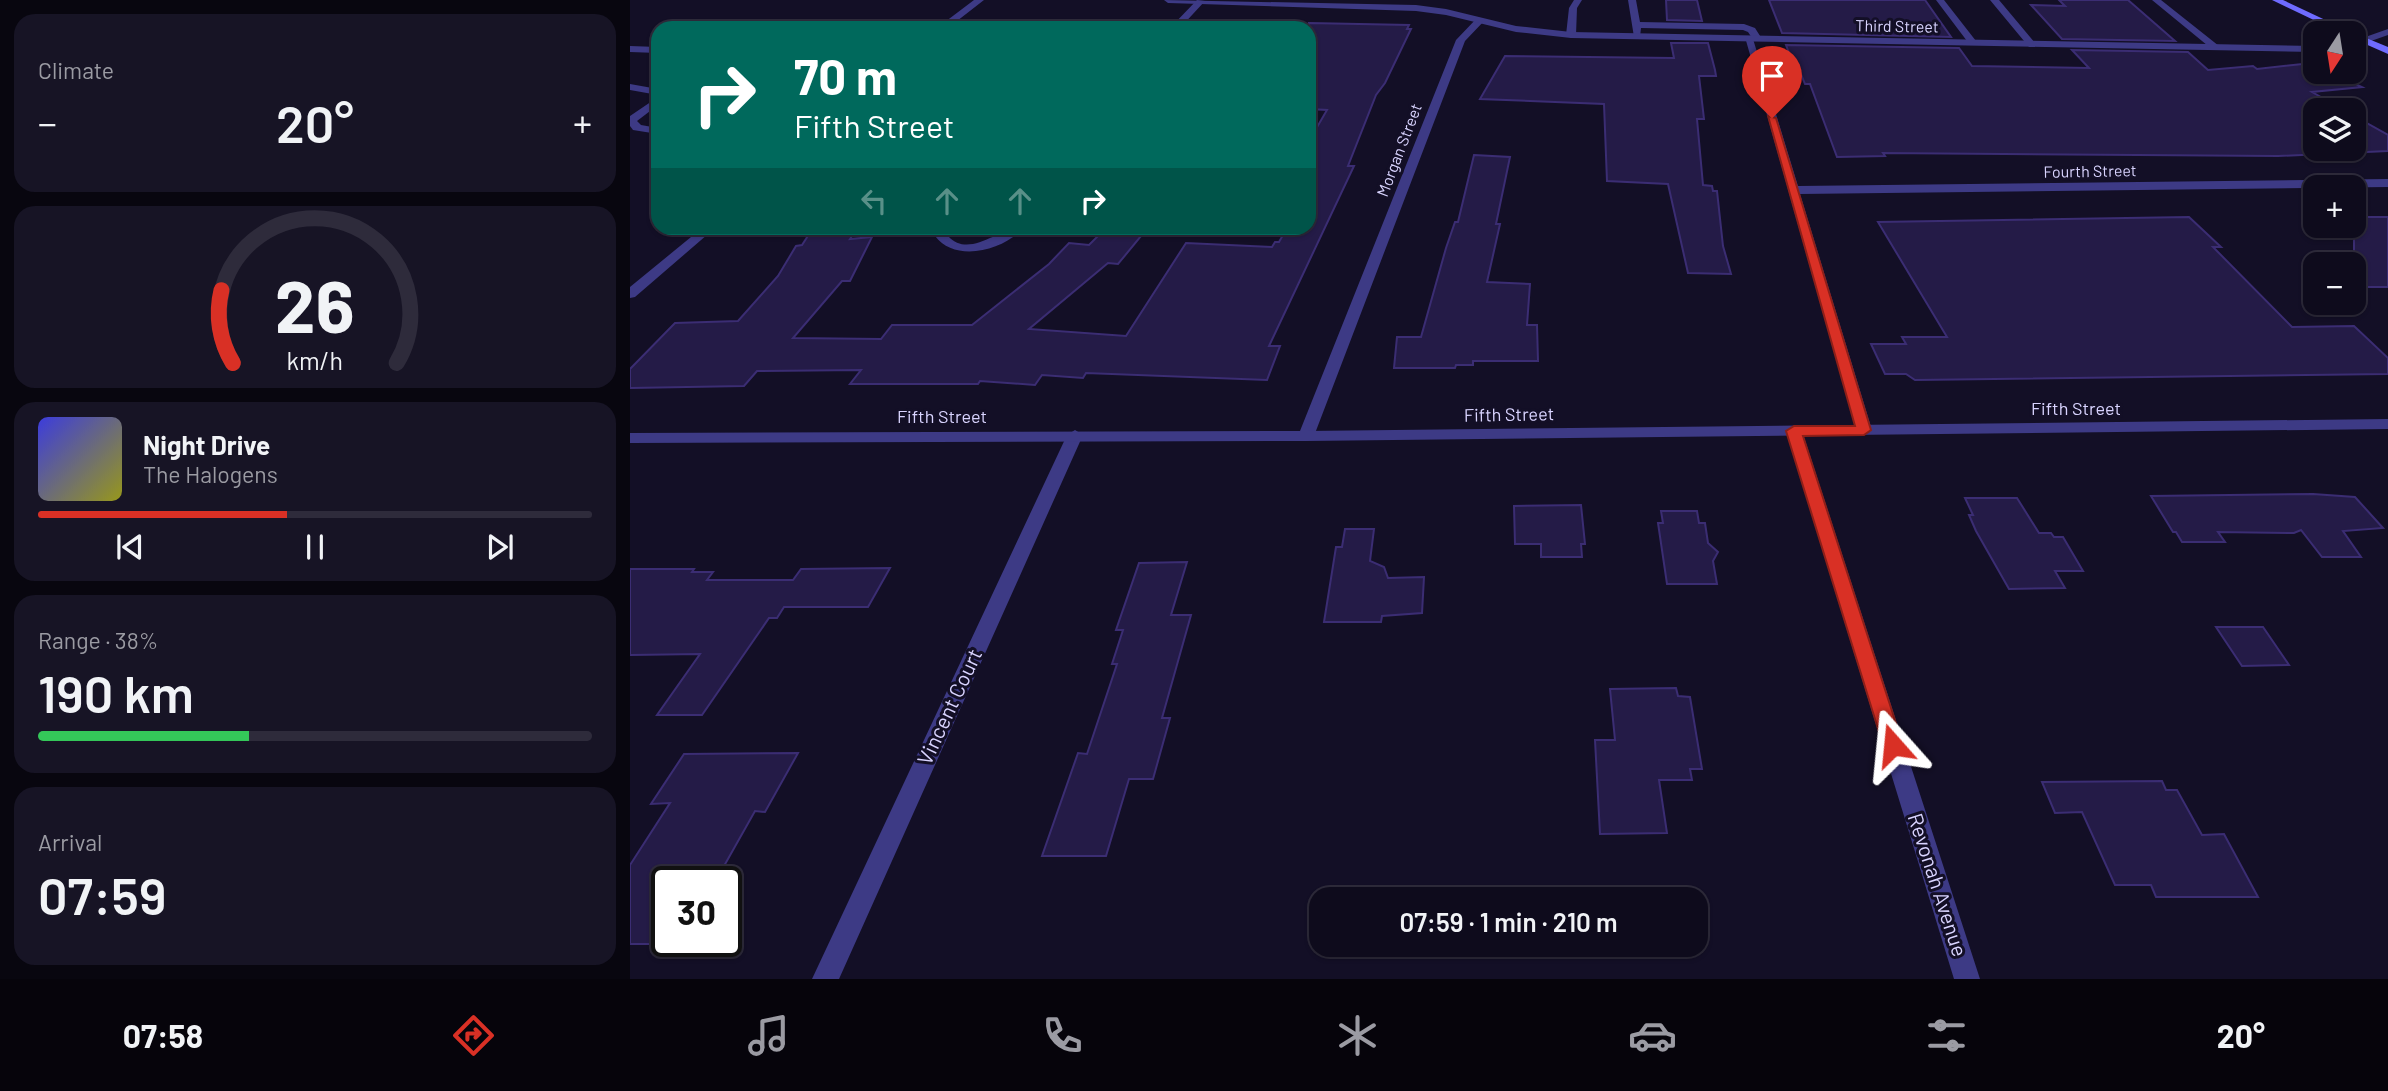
<!DOCTYPE html>
<meta charset="utf-8">
<style>
body{margin:0;font-family:Barlow,sans-serif;background:#171425;color:#f1f3f6;height:100vh;display:flex;flex-direction:column;font-size:26px;white-space:nowrap}
*{box-sizing:border-box;margin:0}
p{font-size:23px;color:#9b9ba3}
.icon{flex:none;width:38px;height:38px;fill:none;stroke:currentColor;stroke-width:2;stroke-linecap:round;stroke-linejoin:round}
.map{position:relative;flex:1;overflow:hidden}
.details{display:flex;flex-direction:column;gap:14px;padding:14px;background:#08060f;width:630px}
.details>*{flex:none}
.top-card{position:absolute;left:21px;top:21px;width:665px;height:214px;border-radius:21px;box-shadow:0 2px 5px #0004,0 0 0 2px #2e2b3b;background:#00695c;color:#fff;overflow:hidden}
.needle{width:46px;rotate:192deg}
.buttons{position:absolute;left:1673px;top:21px;display:grid;gap:14px}
.buttons a{display:grid;place-items:center;width:63px;height:63px;border-radius:14px;background:#0e0b1c;box-shadow:0 2px 5px #0004,0 0 0 2px #2e2b3b;font-size:35px}
.speed{position:absolute;left:21px;top:866px;display:flex;gap:14px;font-size:35px;font-weight:700;text-align:center}
.speed>*{display:grid;place-content:center;width:91px;height:91px;border-radius:50%;background:#0e0b1c;box-shadow:0 2px 5px #0004,0 0 0 2px #2e2b3b;line-height:1}
.speed .limit{border:4px solid #111;border-radius:10px;background:#fff;color:#111}
.pin{position:absolute;display:grid;place-items:center;width:60px;height:60px;color:#fff;margin:-72px -30px;border-radius:50% 50% 50% 0;rotate:-45deg;box-shadow:0 0 7px #0007}
.pin .icon{rotate:45deg}
.me{position:absolute;width:77px;margin:-38px;rotate:342deg;stroke-linejoin:round;filter:drop-shadow(0 0 5px #0008)}
.turn{display:flex;align-items:center;gap:24px;height:147px;padding:0 28px;font-size:32px}
.turn .icon{width:91px;height:91px;stroke-width:2.5}
.turn b{display:block;font-size:49px;line-height:60px}
.lanes{display:flex;align-items:center;height:66px;padding:0 28px;background:#0003;justify-content:center;gap:35px;direction:ltr}
.lanes .off{opacity:.35}
.big{font-size:52px;font-weight:600;line-height:1.1}
.details .tile{flex:1;display:flex;flex-direction:column;justify-content:center;gap:10px;min-width:0;padding:0 24px;border-radius:21px;background:#171425}
.details .dial{align-items:center;gap:0}
.dial svg{height:182px;overflow:visible;fill:none;stroke:#2e2b3b;stroke-width:7;stroke-linecap:round;text-anchor:middle}
.dial text{fill:#f1f3f6;stroke:none}
.song{display:flex;align-items:center;gap:21px}
.cover{width:84px;height:84px;border-radius:10px;background:linear-gradient(135deg,hsl(240 70% 55%),hsl(60 70% 35%))}
.played{height:7px;border-radius:4px;background:linear-gradient(90deg,#d93025 45%,#2e2b3b 45%)}
.keys{display:flex;justify-content:space-around;direction:ltr}
.heat{display:flex;justify-content:space-between;align-items:center;font-size:38px;direction:ltr}
.charge{height:10px;border-radius:5px;background:linear-gradient(90deg,#34c759 38%,#2e2b3b 0)}
.trip{position:absolute;left:679px;top:887px;width:399px;height:70px;border-radius:21px;background:#0e0b1c;box-shadow:0 2px 5px #0004,0 0 0 2px #2e2b3b;font-weight:600;line-height:70px;text-align:center}
.dock{display:flex;height:112px;justify-content:space-around;align-items:center;background:#06040b;color:#9b9ba3}
.dock .icon{width:49px;height:49px}
.dock .current{color:#d93025}
.dock b{font-size:32px;color:#f1f3f6}
main{display:flex;flex:1;min-height:0}
.map>svg:first-child{display:block}
.building{fill:#241b47;stroke:#3b2d73;stroke-width:2}
.lines{fill:none;stroke-linecap:round;stroke-linejoin:round}
.service{fill:#3d3a85;fill-rule:evenodd}
.minor{fill:#3d3a85;fill-rule:evenodd}
.tertiary{fill:#3d3a85;fill-rule:evenodd}
.secondary{fill:#6f6bff;fill-rule:evenodd}
.route{fill:#d93025;stroke:#8d1f18;stroke-width:2}
.labels{text-anchor:middle;stroke-width:6;stroke-linejoin:round;paint-order:stroke}
.far-street-label{font-size:16px;fill:#d9d4ff;stroke:#130f26}
.street-label{font-size:18px;fill:#d9d4ff;stroke:#130f26}
.near-street-label{font-size:21px;fill:#d9d4ff;stroke:#130f26}
</style>
<main>
<section class="details">
<div class="tile"><p>Climate</p>
<div class="heat"><a>−</a><b class="big">20°</b><a>+</a></div>
</div>
<div class="tile dial"><svg viewBox="0 0 100 80">
<path d="M14 69A42 42 0 1 1 86 69"/>
<path d="M14 69A42 42 0 0 1 9 37" stroke="#d93025"/>
<text x="50" y="56" font-size="32" font-weight="700">26</text>
<text x="50" y="72" font-size="11">km/h</text>
</svg></div>
<div class="tile">
<div class="song"><i class="cover"></i><div><b>Night Drive</b><p>The Halogens</p></div></div>
<div class="played"></div>
<div class="keys"><svg class="icon" aria-label="previous" viewBox="0 0 24 24"><path d="M18 5L8 12l10 7zM5 5v14"/></svg><svg class="icon" aria-label="pause" viewBox="0 0 24 24"><path d="M8 5v14M16 5v14"/></svg><svg class="icon" aria-label="next" viewBox="0 0 24 24"><path d="M6 5l10 7-10 7zM19 5v14"/></svg></div>
</div>
<div class="tile"><p>Range · 38%</p><b class="big">190 km</b><div class="charge"></div></div>
<div class="tile"><p>Arrival</p><b class="big">07:59</b></div>
</section>
<div class="map">
<svg width="1758" height="979" viewBox="0 0 1758 979">
<rect width="100%" height="100%" fill="#130f26"/>
<path class="building" d="M 1036,0 L 1067,0 L 1072,21 L 1037,20 Z
M 1139,0 L 1295,0 L 1321,37 L 1152,33 Z
M 1429,0 L 1498,0 L 1545,41 L 1432,39 L 1401,5 L 1435,6 Z
M 679,23 L 779,25 L 777,29 L 781,29 L 755,83 L 746,95 L 718,166 L 724,166 L 639,346 L 650,346 L 637,380 L 456,373 L 453,378 L 412,375 L 405,385 L 350,381 L 348,384 L 220,384 L 231,370 L 127,371 L 114,386 L 0,388 L 0,369 L 45,323 L 108,321 L 148,276 L 166,246 L 172,245 L 183,228 L 227,228 L 220,239 L 242,237 L 220,281 L 212,281 L 163,338 L 251,339 L 262,325 L 342,325 L 419,264 L 439,243 L 459,245 L 476,228 L 516,230 L 488,264 L 478,263 L 399,329 L 496,336 L 556,243 L 642,247 L 645,242 L 649,242 L 657,228 L 679,228 L 679,141 L 697,110 L 679,109 Z
M 1041,43 L 1078,43 L 1085,70 L 1086,76 L 1069,76 L 1074,119 L 1067,119 L 1073,185 L 1082,186 L 1083,191 L 1087,191 L 1093,246 L 1101,274 L 1058,273 L 1038,184 L 977,181 L 974,104 L 850,99 L 875,56 L 1044,58 Z
M 1156,45 L 1329,48 L 1342,66 L 1459,68 L 1442,50 L 1558,52 L 1578,70 L 1623,66 L 1627,69 L 1682,63 L 1685,65 L 1685,72 L 1700,72 L 1732,87 L 1682,92 L 1714,110 L 1685,110 L 1685,149 L 1724,149 L 1724,116 L 1758,135 L 1758,151 L 1648,156 L 1253,153 L 1255,156 L 1207,157 L 1180,84 L 1175,84 L 1170,72 L 1166,72 Z
M 844,155 L 880,157 L 866,224 L 870,224 L 857,282 L 900,284 L 897,325 L 907,325 L 908,361 L 843,361 L 843,365 L 826,365 L 825,368 L 764,368 L 767,337 L 791,337 L 816,248 L 825,222 L 828,222 Z
M 1559,217 L 1591,247 L 1583,247 L 1662,327 L 1724,326 L 1758,358 L 1758,374 L 1285,380 L 1276,374 L 1255,374 L 1241,344 L 1276,344 L 1272,337 L 1317,337 L 1248,222 Z
M 1724,217 L 1758,217 L 1758,287 L 1724,287 Z
M 1683,494 L 1725,497 L 1753,528 L 1713,531 L 1731,557 L 1692,557 L 1671,530 L 1664,533 L 1588,532 L 1595,542 L 1552,542 L 1546,532 L 1543,532 L 1521,496 Z
M 1335,498 L 1387,498 L 1409,533 L 1421,533 L 1424,537 L 1433,537 L 1453,571 L 1425,571 L 1435,588 L 1379,589 L 1346,531 L 1339,515 L 1343,515 Z
M 951,505 L 955,544 L 951,544 L 952,557 L 911,557 L 911,544 L 885,544 L 884,506 Z
M 1031,511 L 1067,511 L 1069,523 L 1075,523 L 1078,543 L 1088,552 L 1083,561 L 1087,584 L 1037,584 L 1028,523 L 1033,523 Z
M 715,529 L 744,529 L 740,561 L 754,567 L 758,578 L 794,577 L 792,613 L 752,616 L 751,622 L 694,622 L 706,547 L 712,547 Z
M 557,562 L 541,615 L 561,615 L 532,718 L 540,718 L 523,779 L 499,779 L 476,856 L 412,856 L 448,753 L 457,754 L 487,664 L 482,664 L 493,630 L 486,630 L 509,563 Z
M 260,568 L 238,607 L 154,607 L 147,618 L 139,618 L 72,715 L 27,715 L 70,654 L 0,655 L 0,569 L 64,569 L 62,572 L 83,572 L 77,580 L 163,580 L 171,569 Z
M 1586,627 L 1633,627 L 1659,665 L 1612,666 Z
M 1046,688 L 1048,696 L 1060,697 L 1072,769 L 1060,769 L 1062,780 L 1029,780 L 1037,833 L 970,834 L 965,740 L 985,740 L 980,689 Z
M 168,753 L 135,812 L 125,811 L 85,882 L 37,882 L 37,944 L 0,944 L 0,865 L 40,803 L 21,804 L 54,754 Z
M 1532,781 L 1536,790 L 1547,790 L 1572,835 L 1594,834 L 1628,897 L 1526,897 L 1521,885 L 1485,885 L 1452,812 L 1425,813 L 1412,782 Z"/>
<g class="lines">
<path class="service" d="M 344,0 L 354,0 L 318,28 L 307,28 Z
M 944,0 L 952,0 L 947,8 L 946,35 L 941,38 L 936,35 L 939,8 Z
M 998,0 L 1006,0 L 1010,22 L 1114,24 L 1125,28 L 1132,39 L 1124,41 L 1118,32 L 1113,30 L 1011,28 L 1010,37 L 1004,37 Z
M 1306,0 L 1314,0 L 1346,41 L 1346,45 L 1340,45 Z
M 1360,0 L 1369,0 L 1405,43 L 1405,47 L 1399,47 Z
M 1522,0 L 1531,0 L 1589,46 L 1589,50 L 1583,50 Z
M 0,46 L 28,47 L 28,53 L 0,52 Z
M 0,84 L 28,89 L 28,95 L 0,90 Z
M 28,97 L 28,105 L 7,121 L 11,125 L 28,128 L 28,134 L 3,130 L 0,126 L 0,116 Z
M 72,228 L 85,228 L 5,297 L 0,298 L 0,287 Z"/>
<path class="minor" d="M 567,0 L 575,1 L 550,28 L 540,28 Z
M 847,18 L 855,20 L 835,41 L 684,436 L 676,441 L 670,440 L 668,436 L 826,40 Z
M 1115,37 L 1123,39 L 1168,186 L 1758,179 L 1758,187 L 1170,194 L 1242,430 L 1234,435 L 1226,430 Z
M 309,228 L 321,228 L 318,236 C 340,260 370,226 393,228 C 373,251 325,263 305,236 Z
M 1164,426 L 1172,431 L 1350,979 L 1324,979 L 1156,431 Z
M 445,430 L 453,435 L 209,979 L 182,979 L 437,435 Z"/>
<path class="tertiary" d="M 534,0 L 786,5 L 816,9 L 886,26 L 941,32 L 1685,46 L 1685,52 L 941,38 L 886,32 L 816,15 L 786,11 L 538,3 Z
M 1758,29 L 1758,35 L 1724,47 L 1724,41 Z
M 1758,419 L 1758,429 L 676,441 L 0,443 L 0,433 L 676,431 Z"/>
<path class="secondary" d="M 1642,0 L 1653,0 L 1723,33 L 1711,33 Z
M 1724,33 L 1758,47 L 1758,54 L 1724,39 Z"/>
</g>
<path class="route" d="M 1138,116 L 1146,118 L 1241,430 L 1234,435 L 1173,436 L 1273,745 L 1270,751 L 1263,753 L 1256,751 L 1253,745 L 1156,431 L 1164,426 L 1225,426 Z"/>
<g class="labels">
<g class="far-street-label">
<text transform="translate(1267 26) rotate(1)" y="6">Third Street</text>
<text transform="translate(769 150) rotate(-69)" y="6">Morgan Street</text>
<text transform="translate(1460 171) rotate(-1)" y="6">Fourth Street</text>
</g>
<g class="street-label">
<text x="1446" y="415">Fifth Street</text>
<text transform="translate(879 415) rotate(-1)" y="6">Fifth Street</text>
<text x="312" y="423">Fifth Street</text>
</g>
<g class="near-street-label">
<text transform="translate(320 707) rotate(-65)" y="7">Vincent Court</text>
<text transform="translate(1307 885) rotate(72)" y="7">Revonah Avenue</text>
</g>
</g>
</svg>
<div class="buttons">
<a><svg class="needle" viewBox="-14 -14 28 28"><path d="M0-13l5 13h-10z" fill="#e53935"/><path d="M0 13l5-13h-10z" fill="#9b9ba3"/></svg></a>
<a><svg class="icon" aria-label="layers" viewBox="0 0 24 24"><path d="M12 4l9 5-9 5-9-5zM3 14l9 5 9-5"/></svg></a>
<a>+</a>
<a>−</a>
</div>
<div class="speed"><div class="limit">30</div></div>
<div class="pin" style="left:1142px;top:118px;background:#d93025"><svg class="icon" aria-label="arrive" viewBox="0 0 24 24"><path d="M6 21V4h12l-3 4 3 4H6"/></svg></div>
<svg class="me" style="left:1263px;top:745px" viewBox="-20 -20 40 40"><path d="M0-17L14 15 0 8-14 15z" fill="#d93025" stroke="#fff" stroke-width="4"/></svg>
<div class="trip">07:59 · 1 min · 210 m</div>
<div class="top-card">
<div class="turn"><svg class="icon" aria-label="right" viewBox="0 0 24 24"><path d="M7 20v-9h11M14 6l5 5-5 5"/></svg><div><b>70 m</b>Fifth Street</div></div>
<div class="lanes"><svg class="icon off" aria-label="left" viewBox="0 0 24 24"><path d="M17 20v-9H6M10 6l-5 5 5 5"/></svg><svg class="icon off" aria-label="ahead" viewBox="0 0 24 24"><path d="M12 20V5M6 11l6-6 6 6"/></svg><svg class="icon off" aria-label="ahead" viewBox="0 0 24 24"><path d="M12 20V5M6 11l6-6 6 6"/></svg><svg class="icon" aria-label="right" viewBox="0 0 24 24"><path d="M7 20v-9h11M14 6l5 5-5 5"/></svg></div>
</div>
</div>
</main>
<nav class="dock">
<b>07:58</b>
<svg class="icon current" aria-label="directions" viewBox="0 0 24 24"><path d="M12 3l9 9-9 9-9-9zM9 14v-3h6M13 9l2 2-2 2"/></svg>
<svg class="icon" aria-label="music" viewBox="0 0 24 24"><path d="M9 18V5l10-2v13"/><circle cx="6" cy="18" r="3"/><circle cx="16" cy="16" r="3"/></svg>
<svg class="icon" aria-label="phone" viewBox="0 0 24 24"><path d="M5 4h4l2 5-3 2q2 4 5 5l2-3 5 2v4C11 20 4 13 5 4z"/></svg>
<svg class="icon" aria-label="climate" viewBox="0 0 24 24"><path d="M12 3v18M4 7l16 10M4 17L20 7"/></svg>
<svg class="icon" aria-label="car" viewBox="0 0 24 24"><path d="M5 17H2v-5l4-1 3-4h7l3 4 3 1v5h-3M9 17h6M6 11h13"/><circle cx="7" cy="17" r="2"/><circle cx="17" cy="17" r="2"/></svg>
<svg class="icon" aria-label="filters" viewBox="0 0 24 24"><path d="M4 7h16M4 17h16"/><circle cx="9" cy="7" r="2"/><circle cx="15" cy="17" r="2"/></svg>
<b>20°</b>
</nav>
